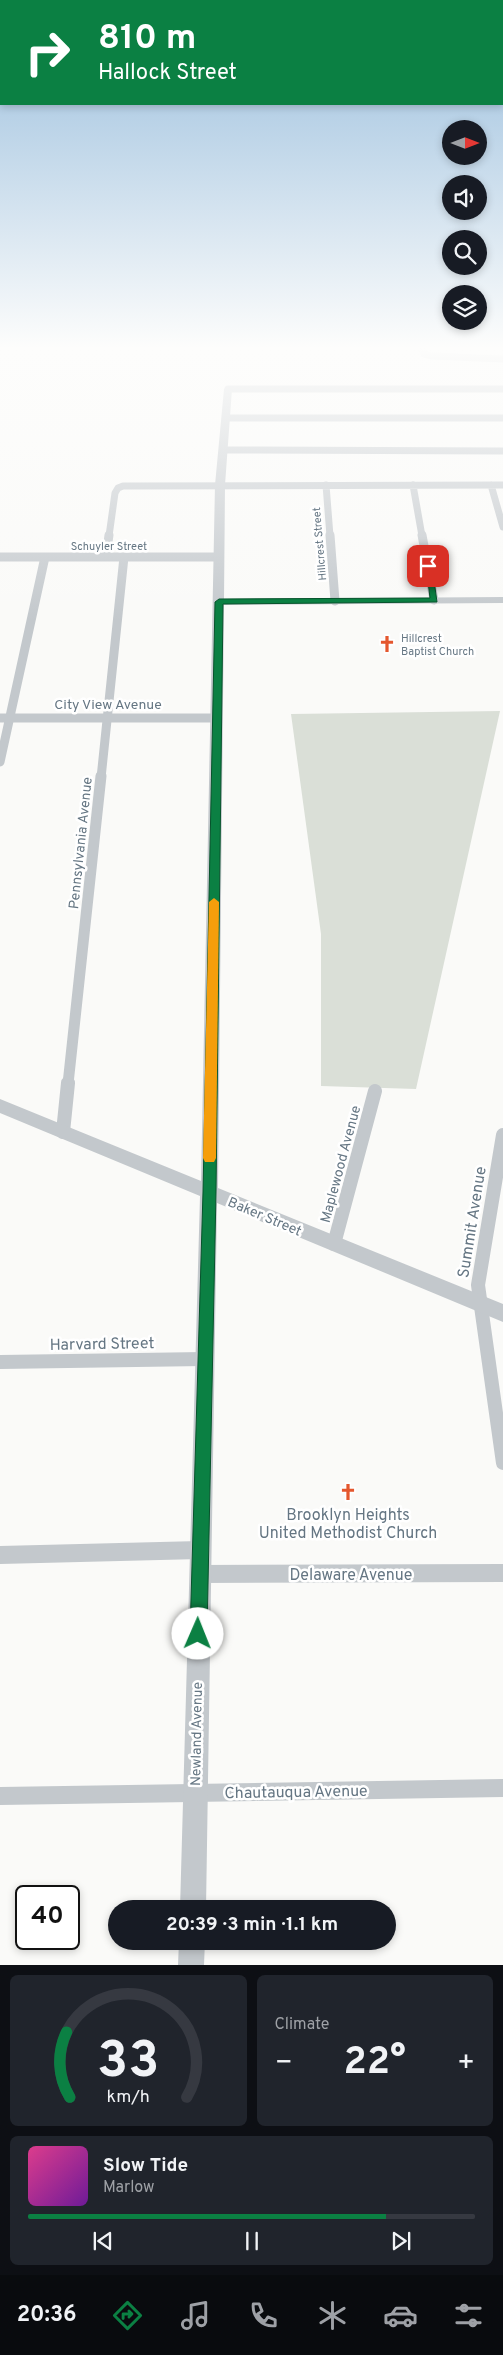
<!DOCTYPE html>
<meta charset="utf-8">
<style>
body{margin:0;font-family:Overpass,sans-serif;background:#20242c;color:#f1f3f6;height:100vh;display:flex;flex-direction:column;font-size:19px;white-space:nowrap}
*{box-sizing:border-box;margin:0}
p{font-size:16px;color:#9ea1a6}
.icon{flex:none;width:28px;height:28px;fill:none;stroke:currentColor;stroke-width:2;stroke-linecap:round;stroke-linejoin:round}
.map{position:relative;height:1965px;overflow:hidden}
.details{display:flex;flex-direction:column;gap:10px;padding:10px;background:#0d0f14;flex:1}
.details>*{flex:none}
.top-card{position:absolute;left:0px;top:0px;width:504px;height:105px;box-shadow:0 2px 8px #0003;background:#0b8043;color:#fff;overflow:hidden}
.needle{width:32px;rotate:90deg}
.controls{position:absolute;left:442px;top:120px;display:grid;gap:10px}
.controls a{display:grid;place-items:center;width:45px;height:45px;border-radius:50%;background:#171b24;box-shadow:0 2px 8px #0003;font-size:25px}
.speed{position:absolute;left:15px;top:1885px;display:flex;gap:10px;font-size:25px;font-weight:700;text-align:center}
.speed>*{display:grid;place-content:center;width:65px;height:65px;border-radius:50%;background:#171b24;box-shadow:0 2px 8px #0003;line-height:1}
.speed .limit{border:2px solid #111;border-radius:8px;background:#fff;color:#111}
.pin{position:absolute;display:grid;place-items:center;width:42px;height:42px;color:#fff;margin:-21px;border-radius:10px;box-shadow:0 2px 8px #0006}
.me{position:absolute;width:55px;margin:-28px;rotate:1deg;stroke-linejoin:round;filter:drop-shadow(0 0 4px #0008)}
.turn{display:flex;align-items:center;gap:18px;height:105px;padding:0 15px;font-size:22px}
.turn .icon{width:65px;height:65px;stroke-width:2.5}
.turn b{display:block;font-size:35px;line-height:42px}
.big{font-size:38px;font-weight:700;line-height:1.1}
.details .card{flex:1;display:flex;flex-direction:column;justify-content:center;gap:8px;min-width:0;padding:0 18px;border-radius:8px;background:#20242c}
.details .dial{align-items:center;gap:0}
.dial svg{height:130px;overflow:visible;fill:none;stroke:#363941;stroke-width:7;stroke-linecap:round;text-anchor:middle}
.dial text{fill:#f1f3f6;stroke:none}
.song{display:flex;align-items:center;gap:15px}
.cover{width:60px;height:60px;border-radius:8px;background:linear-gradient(135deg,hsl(330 70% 55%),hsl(280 70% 35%))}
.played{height:5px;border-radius:2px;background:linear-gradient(90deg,#0b8043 80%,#363941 80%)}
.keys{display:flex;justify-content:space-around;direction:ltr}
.heat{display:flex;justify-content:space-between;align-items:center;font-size:28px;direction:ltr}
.details .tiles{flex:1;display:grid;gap:10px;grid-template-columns:1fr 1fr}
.card:last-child{grid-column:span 2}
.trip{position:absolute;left:108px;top:1900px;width:288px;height:50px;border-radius:25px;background:#171b24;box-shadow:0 2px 8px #0003;font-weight:700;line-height:50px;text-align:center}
.dock{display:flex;height:80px;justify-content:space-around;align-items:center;background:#090b0e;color:#9ea1a6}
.dock .icon{width:35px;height:35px}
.dock .on{color:#0b8043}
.dock b{font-size:22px;color:#f1f3f6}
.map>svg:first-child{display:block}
.green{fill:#dadfd7}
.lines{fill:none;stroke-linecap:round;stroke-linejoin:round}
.minor-far4{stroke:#c3c8cc;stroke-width:7}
.minor-far3{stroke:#c3c8cc;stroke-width:9}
.minor-far2{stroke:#c3c8cc;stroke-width:11}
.minor-far1{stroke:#c3c8cc;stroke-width:14}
.minor{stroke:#c3c8cc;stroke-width:18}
.tertiary{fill:#c3c8cc;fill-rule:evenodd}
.route{fill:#0b8043;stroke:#07532c}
.slow{fill:#f59e0b}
.labels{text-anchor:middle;stroke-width:5;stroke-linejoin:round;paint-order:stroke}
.far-street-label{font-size:11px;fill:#657683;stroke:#fff}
.far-poi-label{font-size:11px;fill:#657683;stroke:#fff;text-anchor:start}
.street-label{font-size:14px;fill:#657683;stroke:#fff}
.near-street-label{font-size:16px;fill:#657683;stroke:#fff}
.near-poi-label{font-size:16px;fill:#657683;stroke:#fff}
</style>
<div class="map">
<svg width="503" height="1965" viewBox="0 0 503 1965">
<rect width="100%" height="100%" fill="#fafaf8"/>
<path class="green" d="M 500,711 L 416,1089 L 321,1086 L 321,934 L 291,714 Z"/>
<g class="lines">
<path class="minor-far4" d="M 421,346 L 424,354 L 432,356 L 503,359
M 228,389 L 503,389
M 226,418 L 503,418
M 223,450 L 503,451
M 326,485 L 330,536
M 413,485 L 422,536
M 491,485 L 503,527
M 109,536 L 115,493 L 118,488 L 123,486 L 503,485"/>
<path class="minor-far3" d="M 330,535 L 335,601
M 422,535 L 434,600
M 0,557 L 219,557
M 106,557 L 109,535
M 0,718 L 217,718
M 0,762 L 45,557
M 101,778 L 124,557"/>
<path class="minor-far2" d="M 68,1084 L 101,776"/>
<path class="minor-far1" d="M 63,1132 L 68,1083
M 503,1135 L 478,1285 L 503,1463
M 334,1244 L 375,1091
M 0,1362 L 204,1359"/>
<path class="minor" d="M 0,1555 L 200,1550
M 200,1574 L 503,1573
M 0,1796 L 503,1788"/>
<path class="tertiary" d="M 228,386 L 232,389 L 225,485 L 224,599 L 503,597 L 503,603 L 224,605 L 218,1188 L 503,1304 L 503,1322 L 217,1203 L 206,1909 L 180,1909 L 200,1196 L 0,1113 L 0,1099 L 201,1181 L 215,485 L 224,389 Z
M 179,1941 L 205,1941 L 204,1965 L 178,1965 Z"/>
</g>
<linearGradient id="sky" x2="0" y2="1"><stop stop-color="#96bcdc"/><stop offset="0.56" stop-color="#fdfdfc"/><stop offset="1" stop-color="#fdfdfc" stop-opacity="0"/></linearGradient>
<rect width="503" height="621" fill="url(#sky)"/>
<path class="route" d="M 426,564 L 432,566 L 437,602 L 223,604 L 216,1192 L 207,1634 L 204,1640 L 198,1642 L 192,1640 L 190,1634 L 203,1192 L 215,602 L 219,599 L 430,598 Z"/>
<path class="slow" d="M 214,898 L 219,902 L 216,1158 L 214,1162 L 205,1162 L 203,1158 L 209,902 Z"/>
<defs>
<g id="church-bare" transform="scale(1.35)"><path d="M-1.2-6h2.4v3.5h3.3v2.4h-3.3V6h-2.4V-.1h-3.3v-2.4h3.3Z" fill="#e4572e" stroke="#fff" stroke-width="2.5" paint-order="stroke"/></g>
</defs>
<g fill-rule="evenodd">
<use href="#church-bare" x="387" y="644"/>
<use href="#church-bare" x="348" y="1492"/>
</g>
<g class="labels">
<g class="far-street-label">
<text transform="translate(319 544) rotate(-95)" y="4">Hillcrest Street</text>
<text x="109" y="550">Schuyler Street</text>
</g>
<g class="far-poi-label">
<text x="401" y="642">Hillcrest<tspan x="401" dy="13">Baptist Church</tspan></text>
</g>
<g class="street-label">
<text x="108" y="709">City View Avenue</text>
<text transform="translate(80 843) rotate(-84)" y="5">Pennsylvania Avenue</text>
<text transform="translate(340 1164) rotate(-75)" y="5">Maplewood Avenue</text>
<text transform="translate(265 1216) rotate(23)" y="5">Baker Street</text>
<text transform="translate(196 1734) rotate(-89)" y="5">Newland Avenue</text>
</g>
<g class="near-street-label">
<text transform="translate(471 1222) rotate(-81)" y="6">Summit Avenue</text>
<text transform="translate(102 1343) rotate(-1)" y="6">Harvard Street</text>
<text x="351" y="1580">Delaware Avenue</text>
<text transform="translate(296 1791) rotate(-1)" y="6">Chautauqua Avenue</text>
</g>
<g class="near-poi-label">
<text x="348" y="1520">Brooklyn Heights<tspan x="348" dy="18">United Methodist Church</tspan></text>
</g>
</g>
</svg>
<div class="controls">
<a><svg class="needle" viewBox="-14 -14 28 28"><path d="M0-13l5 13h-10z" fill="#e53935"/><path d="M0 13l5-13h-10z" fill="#9ea1a6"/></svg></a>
<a><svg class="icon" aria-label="sound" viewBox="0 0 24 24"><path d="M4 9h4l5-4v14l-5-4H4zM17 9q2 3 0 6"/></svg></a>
<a><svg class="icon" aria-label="search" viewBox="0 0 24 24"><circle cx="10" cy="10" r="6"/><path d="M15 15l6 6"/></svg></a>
<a><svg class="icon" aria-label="layers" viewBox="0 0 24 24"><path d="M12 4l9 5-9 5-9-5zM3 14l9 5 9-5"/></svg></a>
</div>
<div class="speed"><div class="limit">40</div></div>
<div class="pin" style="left:428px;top:566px;background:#d93025"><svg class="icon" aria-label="arrive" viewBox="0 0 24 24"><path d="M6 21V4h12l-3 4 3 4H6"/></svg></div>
<svg class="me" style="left:198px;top:1634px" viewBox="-20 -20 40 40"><circle r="19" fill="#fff"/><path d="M0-13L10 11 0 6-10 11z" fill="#0b8043"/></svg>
<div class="trip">20:39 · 3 min · 1.1 km</div>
<div class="top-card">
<div class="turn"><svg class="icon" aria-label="right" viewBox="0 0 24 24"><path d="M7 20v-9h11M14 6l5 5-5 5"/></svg><div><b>810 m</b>Hallock Street</div></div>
</div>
</div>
<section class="details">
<div class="tiles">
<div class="card dial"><svg viewBox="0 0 100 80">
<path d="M14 69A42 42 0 1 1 86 69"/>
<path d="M14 69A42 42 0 0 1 12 29" stroke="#0b8043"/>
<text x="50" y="56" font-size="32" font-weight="700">33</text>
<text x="50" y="72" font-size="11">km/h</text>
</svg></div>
<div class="card"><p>Climate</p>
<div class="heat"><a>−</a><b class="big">22°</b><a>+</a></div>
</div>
<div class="card">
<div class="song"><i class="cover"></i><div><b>Slow Tide</b><p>Marlow</p></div></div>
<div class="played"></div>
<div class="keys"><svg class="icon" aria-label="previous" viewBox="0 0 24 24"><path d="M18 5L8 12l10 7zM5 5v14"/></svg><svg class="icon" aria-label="pause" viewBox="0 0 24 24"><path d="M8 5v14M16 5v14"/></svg><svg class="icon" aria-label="next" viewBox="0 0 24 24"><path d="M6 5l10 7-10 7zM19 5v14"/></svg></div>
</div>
</div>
</section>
<nav class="dock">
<b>20:36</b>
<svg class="icon on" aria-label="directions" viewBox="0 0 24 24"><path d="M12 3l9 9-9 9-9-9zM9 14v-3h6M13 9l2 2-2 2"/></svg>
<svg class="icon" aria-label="music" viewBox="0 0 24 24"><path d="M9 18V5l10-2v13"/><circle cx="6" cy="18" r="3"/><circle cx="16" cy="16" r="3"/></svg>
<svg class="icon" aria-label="phone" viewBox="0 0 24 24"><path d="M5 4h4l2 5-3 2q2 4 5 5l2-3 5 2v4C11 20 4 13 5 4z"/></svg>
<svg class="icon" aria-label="climate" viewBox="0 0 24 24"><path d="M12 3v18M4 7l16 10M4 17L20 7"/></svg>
<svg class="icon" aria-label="car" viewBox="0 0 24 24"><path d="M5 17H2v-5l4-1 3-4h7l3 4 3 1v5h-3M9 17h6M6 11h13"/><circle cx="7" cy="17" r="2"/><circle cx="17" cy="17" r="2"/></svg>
<svg class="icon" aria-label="filters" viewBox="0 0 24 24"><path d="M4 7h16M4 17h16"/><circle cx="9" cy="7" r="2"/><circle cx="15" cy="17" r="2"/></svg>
</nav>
